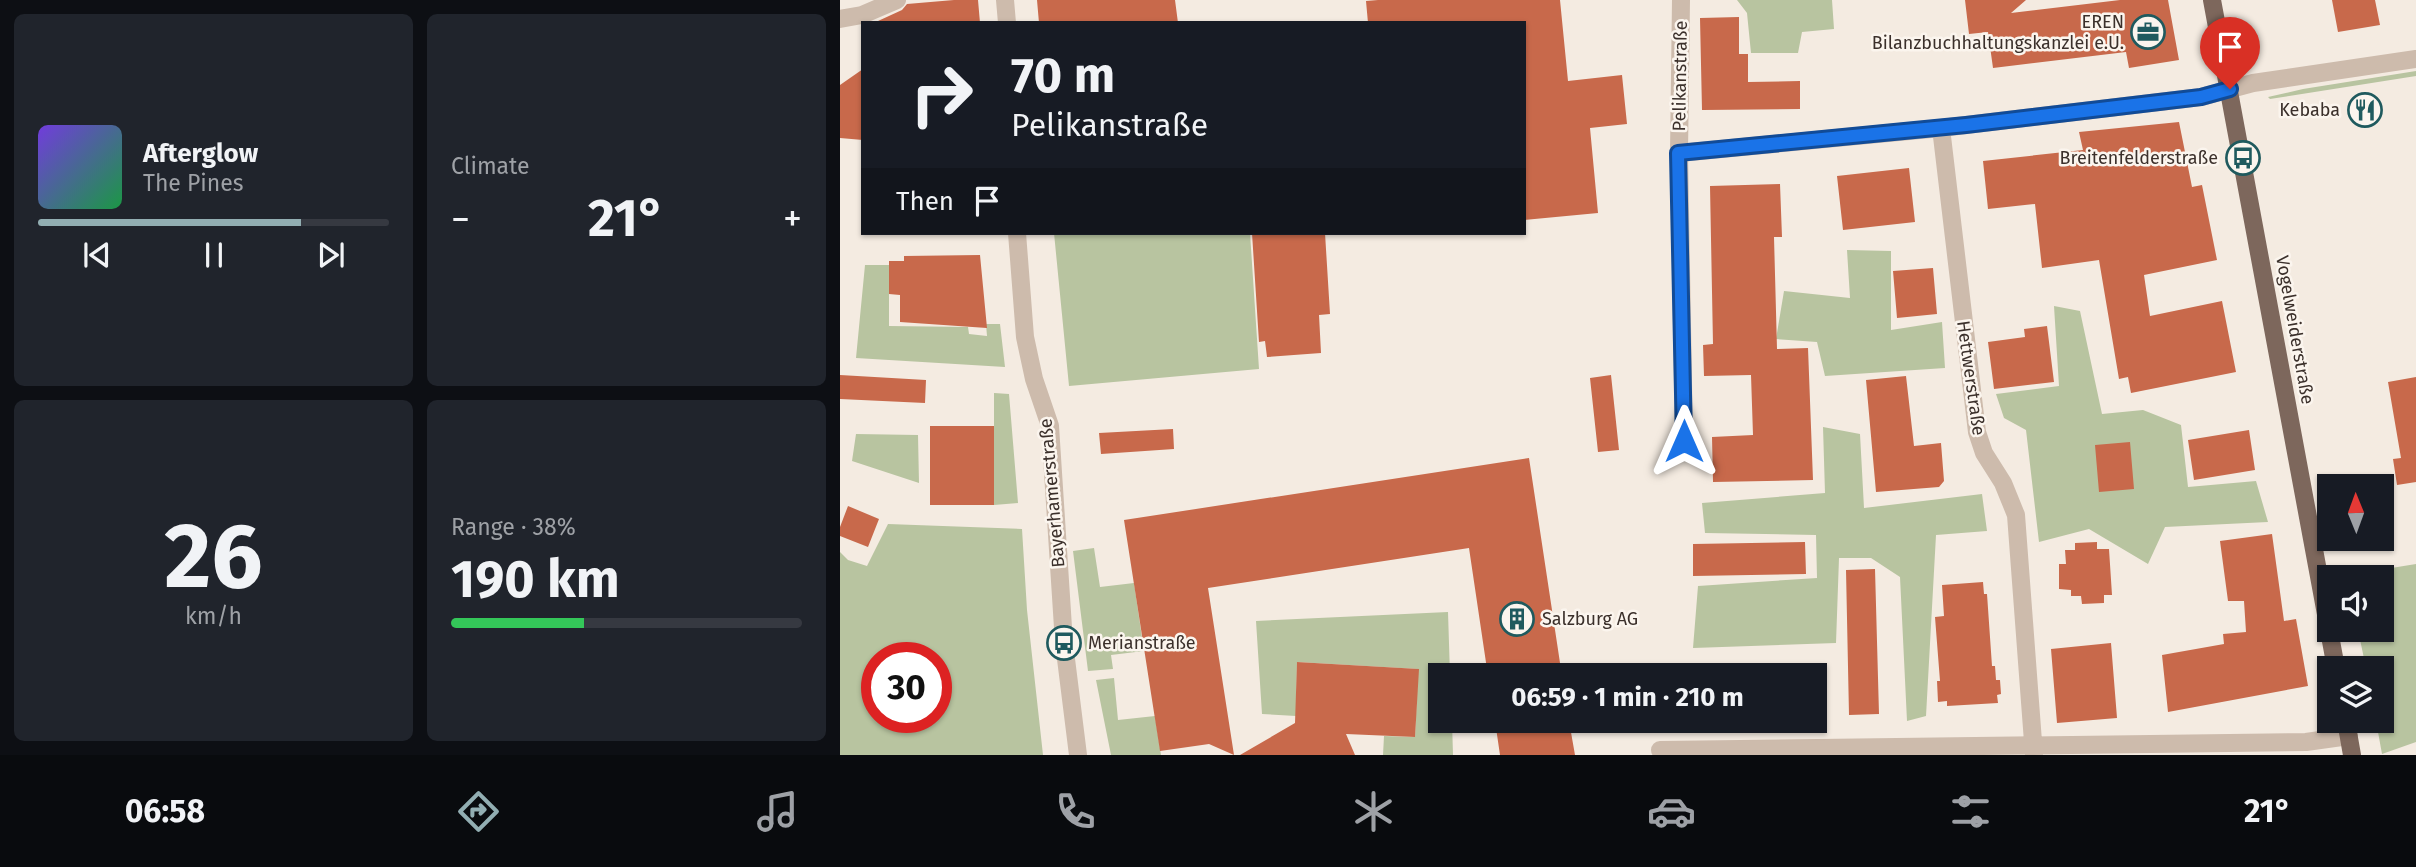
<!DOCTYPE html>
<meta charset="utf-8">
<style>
body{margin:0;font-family:"Fira Sans",sans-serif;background:#20242c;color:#f1f3f6;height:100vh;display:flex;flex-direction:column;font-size:26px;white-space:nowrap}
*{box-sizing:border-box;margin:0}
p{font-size:23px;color:#9ea1a6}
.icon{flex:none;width:38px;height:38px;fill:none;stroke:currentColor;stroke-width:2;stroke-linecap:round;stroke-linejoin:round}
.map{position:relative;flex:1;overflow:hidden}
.drawer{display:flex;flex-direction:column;gap:14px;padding:14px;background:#0d0f14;width:840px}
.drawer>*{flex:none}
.top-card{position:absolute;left:21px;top:21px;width:665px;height:214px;border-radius:0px;box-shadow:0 2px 5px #0004;background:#171b24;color:#f1f3f6;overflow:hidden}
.needle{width:46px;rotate:359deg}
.fabs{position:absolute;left:1477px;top:474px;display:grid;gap:14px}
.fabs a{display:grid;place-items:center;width:77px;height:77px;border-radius:0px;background:#171b24;box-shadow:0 2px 5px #0004;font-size:35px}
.speed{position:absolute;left:21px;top:642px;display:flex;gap:14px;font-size:35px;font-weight:700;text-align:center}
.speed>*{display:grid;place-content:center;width:91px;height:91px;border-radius:50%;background:#171b24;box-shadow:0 2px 5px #0004;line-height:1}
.speed .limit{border:10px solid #d22;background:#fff;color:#111}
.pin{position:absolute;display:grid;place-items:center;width:60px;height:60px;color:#fff;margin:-72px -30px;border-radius:50% 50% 50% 0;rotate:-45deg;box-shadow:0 0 7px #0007}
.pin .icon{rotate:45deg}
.me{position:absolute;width:77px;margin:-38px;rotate:0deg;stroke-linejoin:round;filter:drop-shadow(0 0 5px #0008)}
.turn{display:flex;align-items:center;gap:24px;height:147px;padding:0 35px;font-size:32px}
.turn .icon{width:91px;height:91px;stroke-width:2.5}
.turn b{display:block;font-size:49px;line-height:60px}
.then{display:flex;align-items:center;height:66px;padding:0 35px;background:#0003;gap:14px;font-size:26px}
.big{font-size:52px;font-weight:700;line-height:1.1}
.drawer .tile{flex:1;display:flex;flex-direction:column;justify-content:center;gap:10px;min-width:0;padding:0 24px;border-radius:10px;background:#20242c}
.drawer .dial{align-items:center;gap:0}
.dial b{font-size:91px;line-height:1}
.song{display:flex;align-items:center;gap:21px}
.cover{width:84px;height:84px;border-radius:10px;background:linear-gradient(135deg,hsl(260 70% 55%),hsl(140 70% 35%))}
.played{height:7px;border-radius:4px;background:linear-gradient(90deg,#92aeb2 75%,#363941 75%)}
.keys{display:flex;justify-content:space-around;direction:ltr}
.heat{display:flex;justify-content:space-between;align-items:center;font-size:38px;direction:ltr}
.charge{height:10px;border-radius:5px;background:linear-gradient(90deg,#34c759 38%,#363941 0)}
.drawer .tiles{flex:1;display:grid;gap:14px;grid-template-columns:repeat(2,1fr)}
.trip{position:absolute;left:588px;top:663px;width:399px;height:70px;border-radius:0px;background:#171b24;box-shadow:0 2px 5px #0004;font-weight:700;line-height:70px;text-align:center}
.tab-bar{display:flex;height:112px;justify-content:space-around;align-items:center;background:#090b0e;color:#9ea1a6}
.tab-bar .icon{width:49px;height:49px}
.tab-bar .current{color:#92aeb2}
.tab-bar b{font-size:32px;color:#f1f3f6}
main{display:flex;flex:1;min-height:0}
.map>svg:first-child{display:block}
.green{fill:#b8c4a0;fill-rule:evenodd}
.building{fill:#c8694b}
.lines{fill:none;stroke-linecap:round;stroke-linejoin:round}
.minor{stroke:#cdbbac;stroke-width:18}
.major{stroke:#7d675c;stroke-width:18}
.route-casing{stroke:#114b97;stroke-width:18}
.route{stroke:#1a73e8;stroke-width:12}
.labels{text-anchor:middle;stroke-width:5;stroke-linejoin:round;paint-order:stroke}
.poi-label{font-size:18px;fill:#3b302b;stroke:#fbf5ee;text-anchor:end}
.street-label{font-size:18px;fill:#3b302b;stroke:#fbf5ee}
</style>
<main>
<section class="drawer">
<div class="tiles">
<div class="tile">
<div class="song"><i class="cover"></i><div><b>Afterglow</b><p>The Pines</p></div></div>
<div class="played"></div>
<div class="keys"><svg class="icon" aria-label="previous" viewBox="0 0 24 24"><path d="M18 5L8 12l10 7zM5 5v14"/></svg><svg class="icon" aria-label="pause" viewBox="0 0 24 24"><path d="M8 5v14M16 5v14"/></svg><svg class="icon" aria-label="next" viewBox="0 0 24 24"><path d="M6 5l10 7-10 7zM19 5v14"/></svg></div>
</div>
<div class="tile"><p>Climate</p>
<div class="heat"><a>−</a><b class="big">21°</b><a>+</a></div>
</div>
<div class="tile dial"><b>26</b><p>km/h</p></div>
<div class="tile"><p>Range · 38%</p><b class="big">190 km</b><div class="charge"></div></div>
</div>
</section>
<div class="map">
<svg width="1576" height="755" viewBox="0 0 1576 755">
<rect width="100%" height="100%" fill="#f4ebe1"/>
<path class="green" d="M 897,0 L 992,0 L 994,29 L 962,32 L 958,53 L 911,53 L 907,13 Z
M 1576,71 L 1576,76 L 1430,99 L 1428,97 L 1463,89 Z
M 214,233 L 410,233 L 419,369 L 229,386 Z
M 1007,250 L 1051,251 L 1051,330 L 1102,322 L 1105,368 L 985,376 L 977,342 L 936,339 L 944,291 L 1010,298 Z
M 25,265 L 49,265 L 49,326 L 128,327 L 129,334 L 147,336 L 146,324 L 160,324 L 165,367 L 16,358 Z
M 1214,306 L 1240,311 L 1262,414 L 1303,410 L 1341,425 L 1348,487 L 1416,481 L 1428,522 L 1325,527 L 1308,564 L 1249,529 L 1199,542 L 1186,430 L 1164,418 L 1156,394 L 1219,386 Z
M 154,393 L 169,394 L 178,503 L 154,505 Z
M 983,427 L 1020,434 L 1024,508 L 1142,494 L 1147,531 L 1096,535 L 1086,716 L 1067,721 L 1060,577 L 1031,558 L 999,558 L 996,643 L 853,648 L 858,586 L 977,578 L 976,535 L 865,533 L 862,503 L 985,493 Z
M 16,434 L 78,435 L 79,483 L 12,461 Z
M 48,524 L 182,529 L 187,610 L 203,755 L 0,755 L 0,552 L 8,560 L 27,566 ZM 37,658 L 96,658 L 96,718 L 37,718 Z
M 254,548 L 260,587 L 294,583 L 304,651 L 271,655 L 273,669 L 248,671 L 233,551 Z
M 1576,564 L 1576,742 L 1542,754 L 1536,721 L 1542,721 L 1542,668 L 1526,668 L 1518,630 L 1542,630 L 1542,578 L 1508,577 L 1508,575 Z
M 608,612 L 610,675 L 600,676 L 600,721 L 612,721 L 613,755 L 543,755 L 544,736 L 575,737 L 578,669 L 457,662 L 456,716 L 422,714 L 416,621 Z
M 274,678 L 278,720 L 315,716 L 321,755 L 271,755 L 256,680 Z"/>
<path class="building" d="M 114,0 L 138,0 L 140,23 L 38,23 L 38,21 L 62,10 L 67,4 Z
M 197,0 L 335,0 L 338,23 L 199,23 Z
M 538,0 L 720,0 L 728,81 L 782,75 L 787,124 L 750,128 L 758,213 L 684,220 L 684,23 L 528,23 L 526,1 Z
M 1125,0 L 1186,0 L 1171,13 L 1280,0 L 1328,0 L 1339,60 L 1289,68 L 1286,52 L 1153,68 L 1148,32 L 1129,34 Z
M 1492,0 L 1535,0 L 1540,25 L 1498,32 Z
M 899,17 L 899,54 L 908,54 L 908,82 L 960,81 L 960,109 L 862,110 L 860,18 Z
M 23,69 L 23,140 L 0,138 L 0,85 Z
M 1339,122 L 1352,187 L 1362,185 L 1377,260 L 1304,275 L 1310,316 L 1382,301 L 1396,372 L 1291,393 L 1288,377 L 1279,379 L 1259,260 L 1202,268 L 1195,204 L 1148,209 L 1143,161 L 1243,150 L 1239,132 Z
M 1069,168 L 1075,222 L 1003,230 L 997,176 Z
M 940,184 L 942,237 L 934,237 L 937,349 L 968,348 L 973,480 L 873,482 L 872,437 L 913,435 L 911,375 L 864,376 L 863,345 L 873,344 L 870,186 Z
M 412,233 L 485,233 L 490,314 L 479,315 L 481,353 L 427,357 L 425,341 L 419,342 Z
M 140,255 L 147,328 L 60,322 L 60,295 L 49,294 L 49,261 L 64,261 L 64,256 Z
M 1093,268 L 1097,314 L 1057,318 L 1053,271 Z
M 1207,326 L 1214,382 L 1154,389 L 1148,342 L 1185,337 L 1184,329 Z
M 0,375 L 86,380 L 85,403 L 0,399 Z
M 771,375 L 779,450 L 758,452 L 750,378 Z
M 1066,376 L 1074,446 L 1101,443 L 1104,481 L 1099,487 L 1036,492 L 1026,380 Z
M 1576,377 L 1576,482 L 1557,485 L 1553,459 L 1561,458 L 1548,382 Z
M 90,426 L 154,426 L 154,505 L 90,505 Z
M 333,429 L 334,449 L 261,454 L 259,433 Z
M 1409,430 L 1415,470 L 1354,480 L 1348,440 Z
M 1290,442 L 1294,489 L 1259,492 L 1255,445 Z
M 689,458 L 722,676 L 648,676 L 629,548 L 368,588 L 394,755 L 369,744 L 320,751 L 284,520 Z
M 8,506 L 39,519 L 28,547 L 0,536 L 0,527 Z
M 1432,534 L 1444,621 L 1456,619 L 1468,686 L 1328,712 L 1322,655 L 1384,644 L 1383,634 L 1406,632 L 1404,601 L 1388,601 L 1380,541 Z
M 965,542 L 966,574 L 853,576 L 853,544 Z
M 1257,542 L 1257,549 L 1269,549 L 1272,595 L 1264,595 L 1264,603 L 1242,604 L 1241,596 L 1231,596 L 1231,590 L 1219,589 L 1219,564 L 1226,564 L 1225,550 L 1235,550 L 1235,543 Z
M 1035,569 L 1039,714 L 1009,715 L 1006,570 Z
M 1143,582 L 1144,594 L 1147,594 L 1152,666 L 1155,666 L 1156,680 L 1160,680 L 1161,694 L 1157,695 L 1158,703 L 1107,706 L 1107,701 L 1098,702 L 1097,681 L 1100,681 L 1095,617 L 1104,616 L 1102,585 Z
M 1271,643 L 1277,718 L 1217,723 L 1211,649 Z
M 457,662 L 579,669 L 575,737 L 506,734 L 515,755 L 400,755 L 455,723 Z
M 655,721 L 729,721 L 735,755 L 660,755 Z"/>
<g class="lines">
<path class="minor" d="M 165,0 L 167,23
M 841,0 L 839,153 L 844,441
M 0,19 L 22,15 L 57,0
M 1101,128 L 1137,432 L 1144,453 L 1163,483 L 1176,515 L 1194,755
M 839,153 L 1101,128 L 1361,97 L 1413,83 L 1576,59
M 177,233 L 185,337 L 194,379 L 210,426 L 224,643 L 238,755
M 820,750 L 1466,742 L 1509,736"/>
<path class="major" d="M 1372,0 L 1496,668
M 1506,721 L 1512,755"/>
</g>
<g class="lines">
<g class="route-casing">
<path id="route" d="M 844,441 L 838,153 L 1126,125 L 1361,97 L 1390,89"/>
</g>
<use href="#route" class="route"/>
</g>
<defs>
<g id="office-ring" transform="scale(1.75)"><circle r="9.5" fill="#fbf5ee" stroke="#1f5a5e" stroke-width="1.5"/><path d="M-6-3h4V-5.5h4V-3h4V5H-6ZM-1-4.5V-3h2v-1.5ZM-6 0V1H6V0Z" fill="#1f5a5e"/></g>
<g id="restaurant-ring" transform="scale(1.75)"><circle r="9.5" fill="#fbf5ee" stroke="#1f5a5e" stroke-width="1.5"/><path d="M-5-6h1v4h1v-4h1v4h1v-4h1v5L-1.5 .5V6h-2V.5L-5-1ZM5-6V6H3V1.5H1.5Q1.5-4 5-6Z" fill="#1f5a5e"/></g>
<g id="bus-ring" transform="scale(1.75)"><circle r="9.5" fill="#fbf5ee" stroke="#1f5a5e" stroke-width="1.5"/><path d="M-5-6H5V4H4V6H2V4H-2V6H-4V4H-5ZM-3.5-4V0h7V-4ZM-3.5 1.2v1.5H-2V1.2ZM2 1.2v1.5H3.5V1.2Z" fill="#1f5a5e"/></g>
<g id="building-ring" transform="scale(1.75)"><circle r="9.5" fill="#fbf5ee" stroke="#1f5a5e" stroke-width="1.5"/><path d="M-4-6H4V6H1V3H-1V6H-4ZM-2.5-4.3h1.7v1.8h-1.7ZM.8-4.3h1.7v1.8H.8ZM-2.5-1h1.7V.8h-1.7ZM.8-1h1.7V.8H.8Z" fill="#1f5a5e"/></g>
</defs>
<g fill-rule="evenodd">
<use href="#office-ring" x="1308" y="32"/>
<use href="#restaurant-ring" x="1525" y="110"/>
<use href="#bus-ring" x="1403" y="158"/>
<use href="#building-ring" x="677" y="619"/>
<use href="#bus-ring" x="224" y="643"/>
</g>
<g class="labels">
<g class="poi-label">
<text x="1284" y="28">EREN<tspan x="1284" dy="21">Bilanzbuchhaltungskanzlei e.U.</tspan></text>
<text x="1500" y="116">Kebaba</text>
<text x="1378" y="164">Breitenfelderstraße</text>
<text x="702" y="625" text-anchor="start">Salzburg AG</text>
<text x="248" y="649" text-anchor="start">Merianstraße</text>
</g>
<g class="street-label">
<text transform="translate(840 76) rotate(-89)" y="6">Pelikanstraße</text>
<text transform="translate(1455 330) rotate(80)" y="6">Vogelweiderstraße</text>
<text transform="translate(1131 378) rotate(82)" y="6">Hettwerstraße</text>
<text transform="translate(212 493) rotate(-95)" y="6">Bayerhamerstraße</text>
</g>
</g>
</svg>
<div class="fabs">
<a><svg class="needle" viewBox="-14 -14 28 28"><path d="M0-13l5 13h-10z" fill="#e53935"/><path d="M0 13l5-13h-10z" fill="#9ea1a6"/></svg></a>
<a><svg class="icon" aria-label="sound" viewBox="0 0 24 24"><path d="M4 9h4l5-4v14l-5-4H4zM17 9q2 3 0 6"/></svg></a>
<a><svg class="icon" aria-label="layers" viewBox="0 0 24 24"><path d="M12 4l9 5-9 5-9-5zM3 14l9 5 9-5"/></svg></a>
</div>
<div class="speed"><div class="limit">30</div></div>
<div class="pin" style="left:1390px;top:89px;background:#d93025"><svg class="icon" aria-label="arrive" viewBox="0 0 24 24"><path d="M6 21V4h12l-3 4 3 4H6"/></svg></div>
<svg class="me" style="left:844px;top:441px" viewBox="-20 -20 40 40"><path d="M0-17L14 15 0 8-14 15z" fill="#1a73e8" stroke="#fff" stroke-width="4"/></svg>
<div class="trip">06:59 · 1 min · 210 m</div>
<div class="top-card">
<div class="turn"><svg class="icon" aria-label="right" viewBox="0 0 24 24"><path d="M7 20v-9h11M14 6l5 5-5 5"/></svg><div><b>70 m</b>Pelikanstraße</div></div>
<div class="then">Then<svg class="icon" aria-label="arrive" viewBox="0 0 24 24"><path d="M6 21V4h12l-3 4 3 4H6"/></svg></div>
</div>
</div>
</main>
<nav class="tab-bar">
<b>06:58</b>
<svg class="icon current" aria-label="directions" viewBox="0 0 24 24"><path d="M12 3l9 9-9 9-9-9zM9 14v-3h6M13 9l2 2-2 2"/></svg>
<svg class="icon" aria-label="music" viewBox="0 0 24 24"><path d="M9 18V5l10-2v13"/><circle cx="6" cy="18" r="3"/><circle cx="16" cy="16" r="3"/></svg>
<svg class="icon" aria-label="phone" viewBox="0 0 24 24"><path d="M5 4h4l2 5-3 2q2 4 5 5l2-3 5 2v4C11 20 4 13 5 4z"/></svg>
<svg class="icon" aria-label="climate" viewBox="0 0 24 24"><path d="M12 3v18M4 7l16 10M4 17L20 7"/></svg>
<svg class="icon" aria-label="car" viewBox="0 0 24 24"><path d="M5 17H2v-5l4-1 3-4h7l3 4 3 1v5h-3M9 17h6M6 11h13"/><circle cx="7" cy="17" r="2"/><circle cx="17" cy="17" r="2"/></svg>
<svg class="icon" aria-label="filters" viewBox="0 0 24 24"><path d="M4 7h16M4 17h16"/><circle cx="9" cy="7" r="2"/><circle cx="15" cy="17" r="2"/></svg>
<b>21°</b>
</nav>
